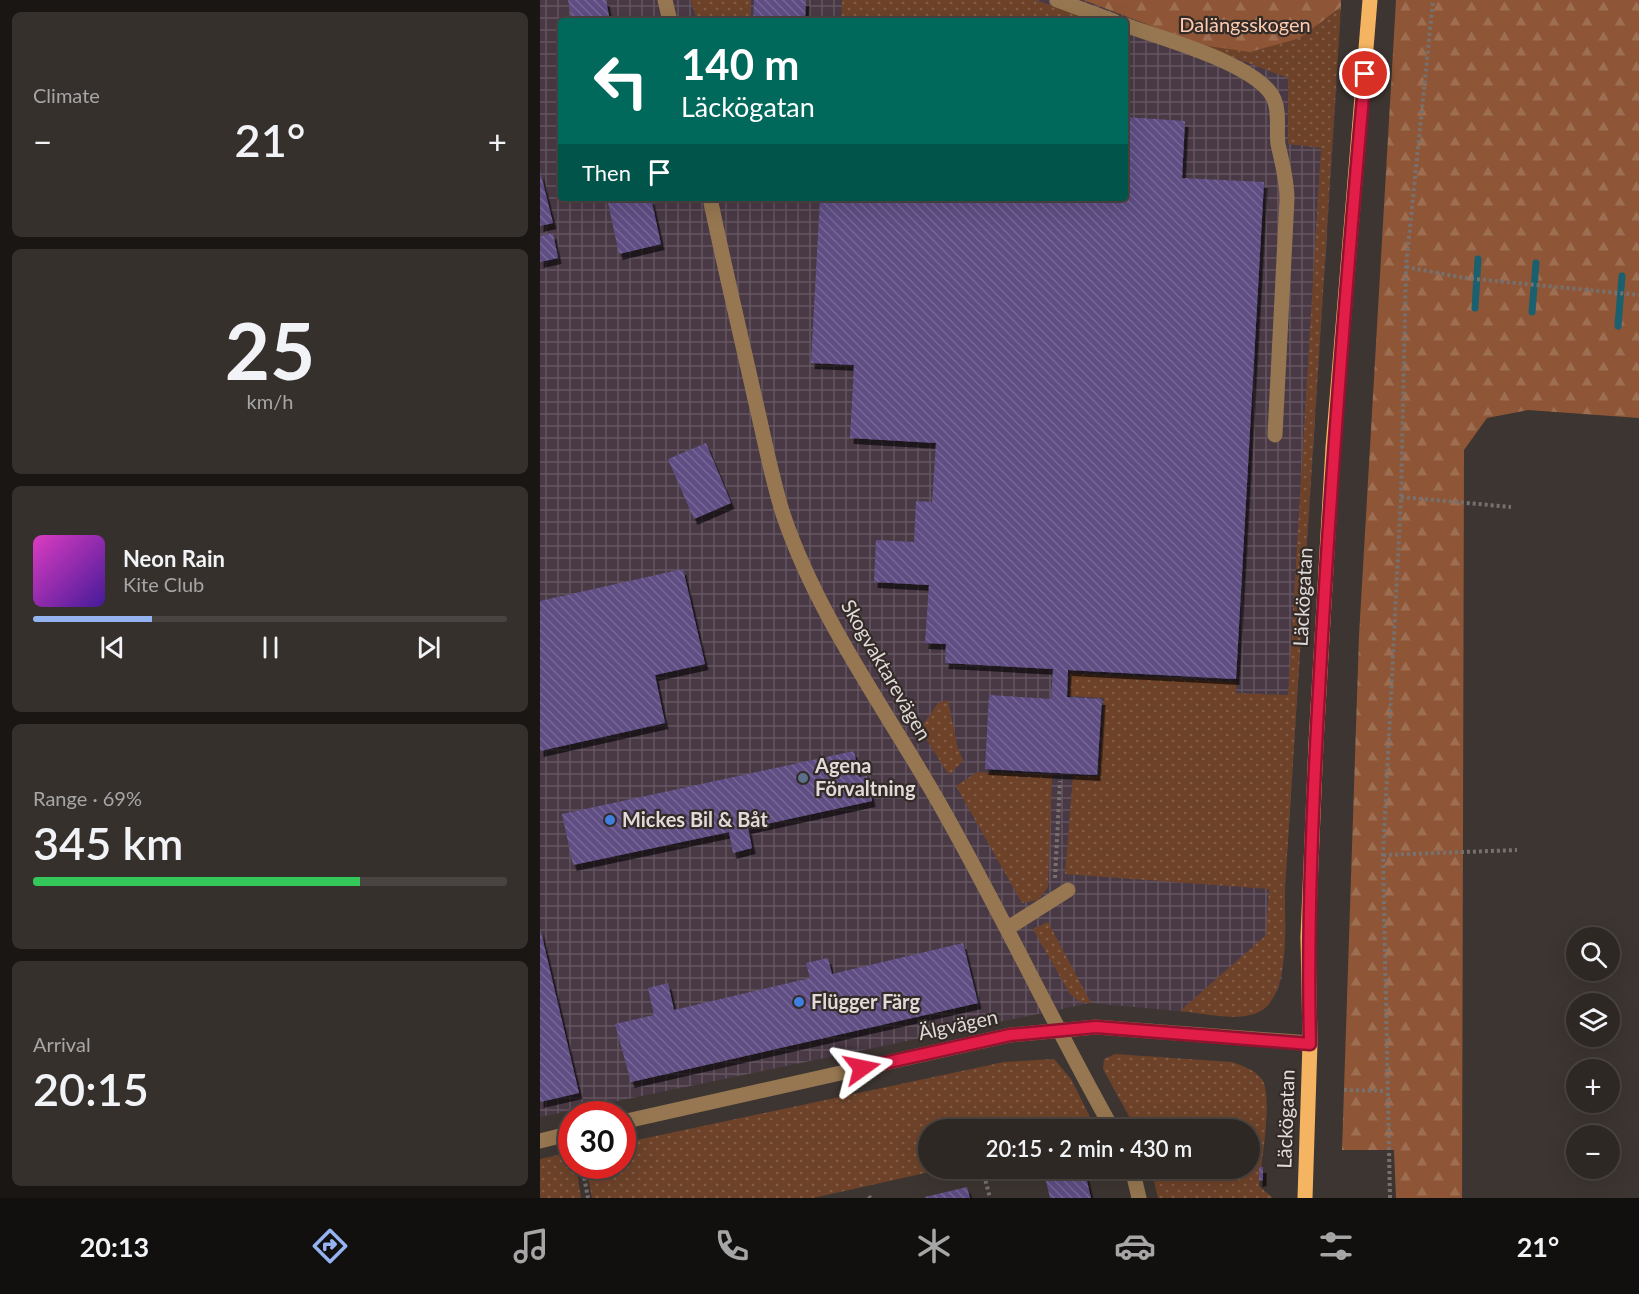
<!DOCTYPE html>
<meta charset="utf-8">
<style>
body{margin:0;font-family:Lato,sans-serif;background:#36302d;color:#f1f3f6;height:100vh;display:flex;flex-direction:column;font-size:22px;white-space:nowrap}
*{box-sizing:border-box;margin:0}
p{font-size:20px;color:#a7a6a7}
.icon{flex:none;width:33px;height:33px;fill:none;stroke:currentColor;stroke-width:2;stroke-linecap:round;stroke-linejoin:round}
.map{position:relative;flex:1;overflow:hidden}
.sheet{display:flex;flex-direction:column;gap:12px;padding:12px;background:#191614;width:540px}
.sheet>*{flex:none}
.top-card{position:absolute;left:18px;top:18px;width:570px;height:183px;border-radius:6px;box-shadow:0 6px 24px #0002,0 0 0 2px #494442;background:#00695c;color:#fff;overflow:hidden}
.buttons{position:absolute;left:1026px;top:927px;display:grid;gap:12px}
.buttons a{display:grid;place-items:center;width:54px;height:54px;border-radius:50%;background:#2e2825;box-shadow:0 6px 24px #0002,0 0 0 2px #494442;font-size:30px}
.speed{position:absolute;left:18px;top:1101px;display:flex;gap:12px;font-size:30px;font-weight:700;text-align:center}
.speed>*{display:grid;place-content:center;width:78px;height:78px;border-radius:50%;background:#2e2825;box-shadow:0 6px 24px #0002,0 0 0 2px #494442;line-height:1}
.speed .limit{border:9px solid #d22;background:#fff;color:#111}
.pin{position:absolute;display:grid;place-items:center;width:51px;height:51px;color:#fff;margin:-26px;border:3px solid #fff;border-radius:50%;box-shadow:0 2px 6px #0007}
.me{position:absolute;width:66px;margin:-33px;rotate:78deg;stroke-linejoin:round;filter:drop-shadow(0 0 4px #0008)}
.turn{display:flex;align-items:center;gap:21px;height:126px;padding:0 24px;font-size:27px}
.turn .icon{width:78px;height:78px;stroke-width:2.5}
.turn b{display:block;font-size:42px;line-height:51px}
.then{display:flex;align-items:center;height:57px;padding:0 24px;background:#0003;gap:12px;font-size:22px}
.big{font-size:45px;font-weight:600;line-height:1.1}
.sheet .tile{flex:1;display:flex;flex-direction:column;justify-content:center;gap:9px;min-width:0;padding:0 21px;border-radius:9px;background:#36302d}
.sheet .dial{align-items:center;gap:0}
.dial b{font-size:78px;line-height:1}
.song{display:flex;align-items:center;gap:18px}
.cover{width:72px;height:72px;border-radius:9px;background:linear-gradient(135deg,hsl(310 70% 55%),hsl(260 70% 35%))}
.played{height:6px;border-radius:3px;background:linear-gradient(90deg,#95b2f1 25%,#494442 25%)}
.keys{display:flex;justify-content:space-around;direction:ltr}
.heat{display:flex;justify-content:space-between;align-items:center;font-size:33px;direction:ltr}
.charge{height:9px;border-radius:4px;background:linear-gradient(90deg,#34c759 69%,#494442 0)}
.trip{position:absolute;left:378px;top:1119px;width:342px;height:60px;border-radius:30px;background:#2e2825;box-shadow:0 6px 24px #0002,0 0 0 2px #494442;font-weight:600;line-height:60px;text-align:center}
.tabs{display:flex;height:96px;justify-content:space-around;align-items:center;background:#12100f;color:#a7a6a7}
.tabs .icon{width:42px;height:42px}
.tabs .selected{color:#95b2f1}
.tabs b{font-size:27px;color:#f1f3f6}
main{display:flex;flex:1;min-height:0}
.map>svg:first-child{display:block}
.industrial{fill:url(#industrial-grid);fill-rule:evenodd}
.grass{fill:url(#grass-dots)}
.forest{fill:url(#forest-firs)}
.lines{fill:none;stroke-linecap:round;stroke-linejoin:round}
.stream{stroke:#1b606e;stroke-width:7}
.building{fill:url(#building-back-hatch);filter:url(#shadow)}
.path{stroke:#77706d;stroke-width:4;stroke-dasharray:3 3;stroke-linecap:butt}
.minor{stroke:#967751;stroke-width:15}
.major{stroke:#f5b461;stroke-width:15}
.route-casing{stroke:#92132f;stroke-width:15}
.route{stroke:#e11d48;stroke-width:10}
.service-dot{fill:#5c6f8a;stroke:#332b27;stroke-width:2}
.shop-dot{fill:#3f7fe0;stroke:#332b27;stroke-width:2}
.labels{text-anchor:middle;stroke-width:4.5;stroke-linejoin:round;paint-order:stroke}
.park-label{font-size:20px;fill:#fecaae;stroke:#332b27}
.street-label{font-size:20px;fill:#e0dad8;stroke:#332b27}
.poi-label{font-size:20px;font-weight:bold;fill:#e0dad8;stroke:#332b27;text-anchor:start}
</style>
<main>
<section class="sheet">
<div class="tile"><p>Climate</p>
<div class="heat"><a>−</a><b class="big">21°</b><a>+</a></div>
</div>
<div class="tile dial"><b>25</b><p>km/h</p></div>
<div class="tile">
<div class="song"><i class="cover"></i><div><b>Neon Rain</b><p>Kite Club</p></div></div>
<div class="played"></div>
<div class="keys"><svg class="icon" aria-label="previous" viewBox="0 0 24 24"><path d="M18 5L8 12l10 7zM5 5v14"/></svg><svg class="icon" aria-label="pause" viewBox="0 0 24 24"><path d="M8 5v14M16 5v14"/></svg><svg class="icon" aria-label="next" viewBox="0 0 24 24"><path d="M6 5l10 7-10 7zM19 5v14"/></svg></div>
</div>
<div class="tile"><p>Range · 69%</p><b class="big">345 km</b><div class="charge"></div></div>
<div class="tile"><p>Arrival</p><b class="big">20:15</b></div>
</section>
<div class="map">
<svg width="1099" height="1198" viewBox="0 0 1099 1198">
<defs>
<pattern id="industrial-grid" width="8" height="8" patternUnits="userSpaceOnUse" patternTransform="scale(1.5)"><rect width="8" height="8" fill="#493945"/><path d="M0 4h8M4 0v8" fill="none" stroke="#63555f"/></pattern>
<pattern id="grass-dots" width="8" height="8" patternUnits="userSpaceOnUse" patternTransform="scale(1.5)"><rect width="8" height="8" fill="#6d4229"/><path d="M2 2h.1M6 6h.1" fill="none" stroke="#825d47" stroke-width="1.8" stroke-linecap="round"/></pattern>
<pattern id="forest-firs" width="22" height="20" patternUnits="userSpaceOnUse" patternTransform="scale(1.5)"><rect width="22" height="20" fill="#8e5636"/><path d="M5 1l3.5 6h-7zM16 11l3.5 6h-7z" fill="#9e6e52"/></pattern>
<pattern id="building-back-hatch" width="6" height="6" patternUnits="userSpaceOnUse" patternTransform="scale(1.5)"><rect width="6" height="6" fill="#5e4e84"/><path d="M-1 5l2 2M0 0l6 6M5-1l2 2" fill="none" stroke="#756795"/></pattern>
<filter id="shadow"><feDropShadow dx="3.5" dy="6" stdDeviation="0" flood-color="#0009"/></filter>
</defs>
<rect width="100%" height="100%" fill="#3d3531"/>
<path class="industrial" d="M 0,0 L 543,0 L 661,45 L 797,79 L 745,887 L 742,978 L 735,996 L 717,1013 L 690,1016 L 551,1003 L 0,1117 ZM 21,21 L 585,21 L 585,198 L 21,198 Z"/>
<path class="grass" d="M 151,0 L 211,0 L 210,21 L 157,21 Z
M 302,0 L 496,0 L 554,21 L 301,21 Z
M 801,7 L 745,887 C 744,919 753,1003 714,1014 C 691,1021 663,1013 640,1011 L 726,935 L 729,889 L 525,874 L 533,776 L 559,776 L 564,698 L 529,696 L 530,673 L 696,682 L 696,693 L 748,695 L 781,148 L 748,144 L 748,78 L 661,45 L 760,38 Z
M 408,700 L 417,745 L 423,761 L 409,775 L 380,729 L 398,703 Z
M 437,772 L 512,775 L 508,887 L 498,900 L 482,903 L 416,786 Z
M 508,922 L 551,1003 L 540,1002 L 530,994 L 493,929 Z
M 575,1054 L 692,1062 C 703,1066 713,1069 721,1078 C 734,1092 721,1165 719,1186 L 733,1198 L 618,1198 L 611,1169 L 710,1168 L 710,1130 L 596,1129 L 563,1069 L 564,1059 Z
M 514,1059 L 531,1079 L 556,1129 L 388,1130 L 388,1168 L 403,1169 L 273,1198 L 52,1198 L 46,1166 L 82,1166 L 83,1143 L 464,1062 Z
M 31,1152 L 32,1166 L 36,1166 L 41,1198 L 0,1198 L 0,1159 Z"/>
<path class="forest" d="M 543,0 L 801,0 L 801,7 L 760,38 L 710,52 L 661,45 Z
M 856,0 L 1099,0 L 1099,418 L 988,410 L 947,418 L 924,450 L 922,1198 L 856,1198 L 854,1150 L 802,1150 L 819,636 Z"/>
<g class="lines">
<path class="stream" d="M 935,308 L 938,259
M 992,312 L 996,263
M 1078,326 L 1082,276"/>
</g>
<path class="building" d="M 28,0 L 66,0 L 70,21 L 32,21 Z
M 214,0 L 266,0 L 265,21 L 213,21 Z
M 585,117 L 645,121 L 642,178 L 724,182 L 696,679 L 528,670 L 527,697 L 562,699 L 557,775 L 445,769 L 449,695 L 511,699 L 513,669 L 405,663 L 406,644 L 385,643 L 389,585 L 334,582 L 336,540 L 374,542 L 376,501 L 392,502 L 396,443 L 310,438 L 314,365 L 271,363 L 280,198 L 585,198 Z
M 0,171 L 13,223 L 0,226 Z
M 67,198 L 111,198 L 121,244 L 79,254 Z
M 13,233 L 18,258 L 0,262 L 0,236 Z
M 166,443 L 191,503 L 154,519 L 128,459 Z
M 143,569 L 165,664 L 115,675 L 125,723 L 0,751 L 0,601 Z
M 314,751 L 319,777 L 327,776 L 332,801 L 208,828 L 212,848 L 193,853 L 189,832 L 33,865 L 22,814 Z
M 0,928 L 39,1093 L 0,1102 Z
M 423,943 L 438,1003 L 91,1082 L 75,1024 L 114,1015 L 108,988 L 128,983 L 134,1010 L 270,978 L 266,963 L 288,958 L 292,974 Z
M 719,1167 L 723,1167 L 723,1180 L 719,1181 Z
M 544,1168 L 551,1198 L 510,1198 L 503,1169 Z
M 427,1187 L 430,1198 L 385,1198 L 385,1197 Z"/>
<g class="lines">
<path class="path" d="M 866,267 L 925,278 L 1099,295
M 861,497 L 971,507
M 843,855 L 977,850
M 515,878 L 520,781
M 804,1090 L 846,1091
M 42,1166 L 48,1198
M 444,1175 L 450,1198
M 329,1196 L 330,1198
M 850,1198 L 843,855 L 861,497 L 866,267 L 893,0"/>
<path class="minor" d="M 125,0 L 130,21
M 517,0 L 574,21
M 585,25 C 622,39 718,64 734,99 C 740,113 736,130 738,144 C 742,163 747,179 747,199 L 735,435
M 170,198 C 184,265 200,332 215,399 C 224,437 231,476 243,514 C 278,618 345,708 399,803 C 460,910 512,1022 573,1130
M 468,928 L 528,890
M 82,1122 L 470,1035 L 556,1027 L 770,1043
M 0,1141 L 32,1133
M 592,1168 L 599,1198"/>
<path class="major" d="M 765,1198 L 770,1043 L 768,937 L 776,743 L 793,447 L 830,0"/>
</g>
<g class="lines">
<g class="route-casing">
<path id="route" d="M 322,1068 L 470,1035 L 556,1027 L 770,1044 C 767,920 773,797 780,673 C 791,473 807,274 825,74"/>
</g>
<use href="#route" class="route"/>
</g>
<circle class="service-dot" cx="263" cy="778" r="6"/>
<g class="shop-dot">
<circle cx="70" cy="820" r="6"/>
<circle cx="259" cy="1002" r="6"/>
</g>
<g class="labels">
<g class="park-label">
<text x="705" y="32">Dalängsskogen</text>
</g>
<g class="street-label">
<text transform="translate(763 597) rotate(-87)" y="7">Läckögatan</text>
<text transform="translate(346 670) rotate(60)" y="7">Skogvaktarevägen</text>
<text transform="translate(418 1025) rotate(-12)" y="7">Älgvägen</text>
<text transform="translate(746 1119) rotate(-88)" y="7">Läckögatan</text>
</g>
<g class="poi-label">
<text x="275" y="773">Agena<tspan x="275" dy="23">Förvaltning</tspan></text>
<text x="82" y="827">Mickes Bil &amp; Båt</text>
<text x="271" y="1009">Flügger Färg</text>
</g>
</g>
</svg>
<div class="buttons">
<a><svg class="icon" aria-label="search" viewBox="0 0 24 24"><circle cx="10" cy="10" r="6"/><path d="M15 15l6 6"/></svg></a>
<a><svg class="icon" aria-label="layers" viewBox="0 0 24 24"><path d="M12 4l9 5-9 5-9-5zM3 14l9 5 9-5"/></svg></a>
<a>+</a>
<a>−</a>
</div>
<div class="speed"><div class="limit">30</div></div>
<div class="pin" style="left:825px;top:74px;background:#d93025"><svg class="icon" aria-label="arrive" viewBox="0 0 24 24"><path d="M6 21V4h12l-3 4 3 4H6"/></svg></div>
<svg class="me" style="left:322px;top:1068px" viewBox="-20 -20 40 40"><path d="M0-17L14 15 0 8-14 15z" fill="#e11d48" stroke="#fff" stroke-width="4"/></svg>
<div class="trip">20:15 · 2 min · 430 m</div>
<div class="top-card">
<div class="turn"><svg class="icon" aria-label="left" viewBox="0 0 24 24"><path d="M17 20v-9H6M10 6l-5 5 5 5"/></svg><div><b>140 m</b>Läckögatan</div></div>
<div class="then">Then<svg class="icon" aria-label="arrive" viewBox="0 0 24 24"><path d="M6 21V4h12l-3 4 3 4H6"/></svg></div>
</div>
</div>
</main>
<nav class="tabs">
<b>20:13</b>
<svg class="icon selected" aria-label="directions" viewBox="0 0 24 24"><path d="M12 3l9 9-9 9-9-9zM9 14v-3h6M13 9l2 2-2 2"/></svg>
<svg class="icon" aria-label="music" viewBox="0 0 24 24"><path d="M9 18V5l10-2v13"/><circle cx="6" cy="18" r="3"/><circle cx="16" cy="16" r="3"/></svg>
<svg class="icon" aria-label="phone" viewBox="0 0 24 24"><path d="M5 4h4l2 5-3 2q2 4 5 5l2-3 5 2v4C11 20 4 13 5 4z"/></svg>
<svg class="icon" aria-label="climate" viewBox="0 0 24 24"><path d="M12 3v18M4 7l16 10M4 17L20 7"/></svg>
<svg class="icon" aria-label="car" viewBox="0 0 24 24"><path d="M5 17H2v-5l4-1 3-4h7l3 4 3 1v5h-3M9 17h6M6 11h13"/><circle cx="7" cy="17" r="2"/><circle cx="17" cy="17" r="2"/></svg>
<svg class="icon" aria-label="filters" viewBox="0 0 24 24"><path d="M4 7h16M4 17h16"/><circle cx="9" cy="7" r="2"/><circle cx="15" cy="17" r="2"/></svg>
<b>21°</b>
</nav>
